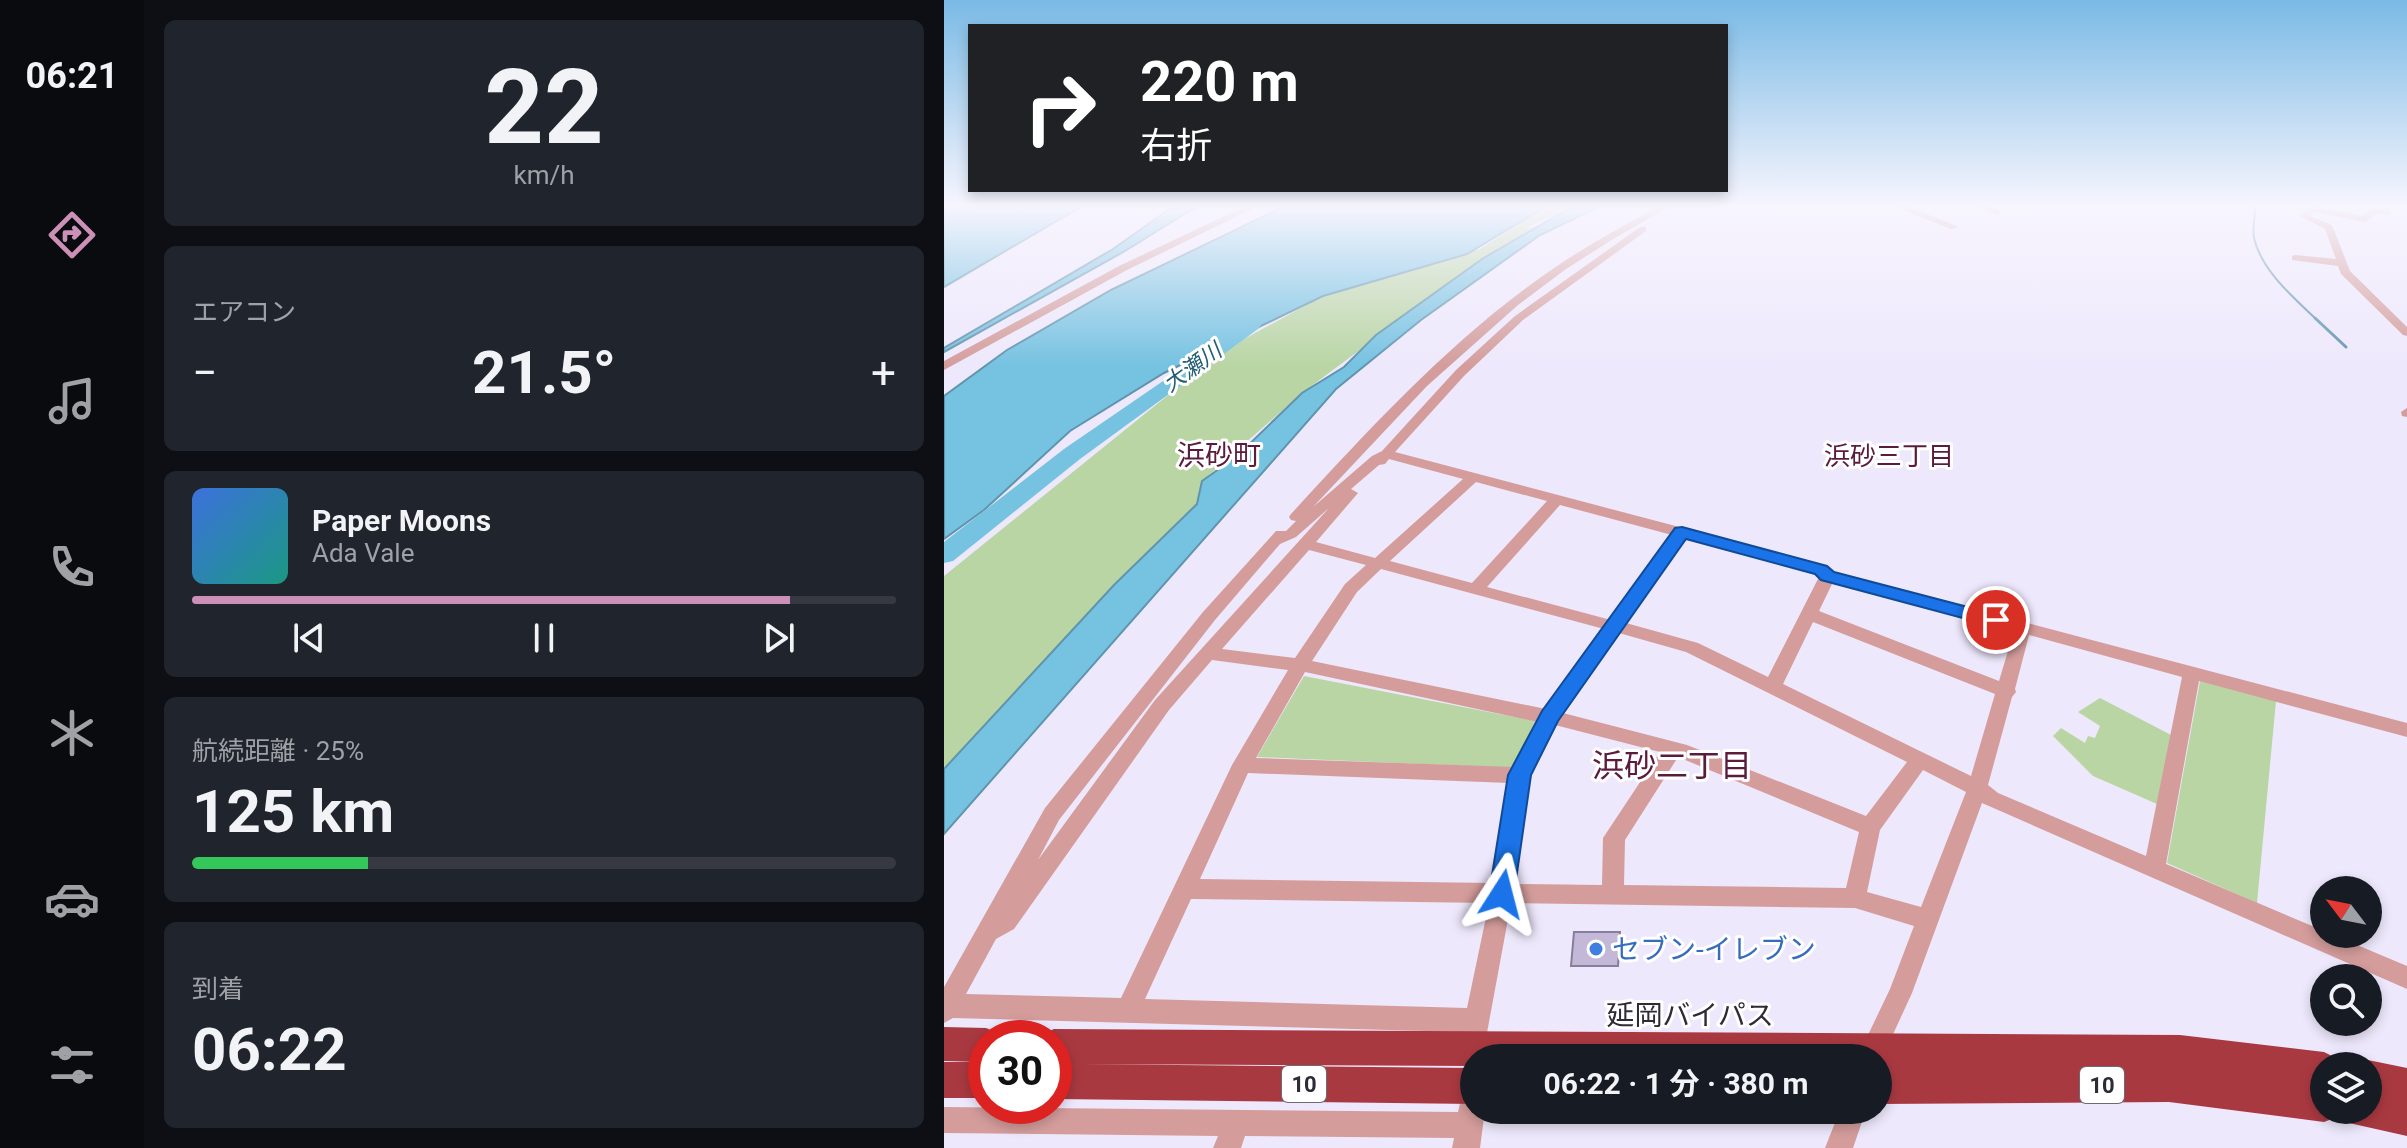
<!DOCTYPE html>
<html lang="ja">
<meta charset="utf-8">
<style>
body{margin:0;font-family:Roboto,"Noto Sans JP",sans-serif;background:#20242c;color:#f1f3f6;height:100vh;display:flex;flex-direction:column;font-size:30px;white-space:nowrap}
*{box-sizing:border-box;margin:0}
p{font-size:26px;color:#9ea1a6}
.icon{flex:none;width:44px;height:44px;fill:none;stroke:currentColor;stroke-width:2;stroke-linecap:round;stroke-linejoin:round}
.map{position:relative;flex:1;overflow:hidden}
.details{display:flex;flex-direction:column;gap:20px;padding:20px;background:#0d0f14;width:800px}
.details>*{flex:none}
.banner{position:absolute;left:24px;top:24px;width:760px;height:168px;border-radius:0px;box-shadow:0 4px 12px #0003;background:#202124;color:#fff;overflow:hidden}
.needle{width:52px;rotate:302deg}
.controls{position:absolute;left:1366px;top:876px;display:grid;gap:16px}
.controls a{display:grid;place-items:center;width:72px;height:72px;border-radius:50%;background:#171b24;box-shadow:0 4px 12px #0003;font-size:40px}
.speed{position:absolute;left:24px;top:1020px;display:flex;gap:16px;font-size:40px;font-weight:700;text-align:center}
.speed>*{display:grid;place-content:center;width:104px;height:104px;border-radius:50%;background:#171b24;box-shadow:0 4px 12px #0003;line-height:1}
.speed .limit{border:12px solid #d22;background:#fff;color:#111}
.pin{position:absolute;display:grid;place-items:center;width:68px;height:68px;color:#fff;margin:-34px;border:4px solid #fff;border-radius:50%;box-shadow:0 2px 8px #0007}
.me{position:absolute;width:88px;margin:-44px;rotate:9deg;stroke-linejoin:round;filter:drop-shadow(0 0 6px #0008)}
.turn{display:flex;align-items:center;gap:28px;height:168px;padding:0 40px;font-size:36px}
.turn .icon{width:104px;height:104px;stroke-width:2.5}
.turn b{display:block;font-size:56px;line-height:68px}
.big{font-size:60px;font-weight:700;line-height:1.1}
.details .tile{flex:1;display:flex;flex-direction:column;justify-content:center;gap:12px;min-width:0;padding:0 28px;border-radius:12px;background:#20242c}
.details .dial{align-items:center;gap:0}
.dial b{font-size:104px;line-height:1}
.song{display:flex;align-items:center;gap:24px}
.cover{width:96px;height:96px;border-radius:12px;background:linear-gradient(135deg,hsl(220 70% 55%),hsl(170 70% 35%))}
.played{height:8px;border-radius:4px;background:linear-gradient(90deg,#cc90b6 85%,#363941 85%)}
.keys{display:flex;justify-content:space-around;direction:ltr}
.heat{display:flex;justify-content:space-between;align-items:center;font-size:44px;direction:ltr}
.charge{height:12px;border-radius:6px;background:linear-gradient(90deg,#34c759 25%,#363941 0)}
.trip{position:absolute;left:516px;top:1044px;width:432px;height:80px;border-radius:40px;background:#171b24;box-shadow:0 4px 12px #0003;font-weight:700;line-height:80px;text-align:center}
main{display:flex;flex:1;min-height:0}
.dock{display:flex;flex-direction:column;width:144px;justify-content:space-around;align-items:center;background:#090b0e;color:#9ea1a6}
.dock .icon{width:56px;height:56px}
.dock .active{color:#cc90b6}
.dock b{font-size:36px;color:#f1f3f6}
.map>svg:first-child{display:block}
.green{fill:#b9d5a4}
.water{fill:#76c2e1;stroke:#6094ae;stroke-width:2}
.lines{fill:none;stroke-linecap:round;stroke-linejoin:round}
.stream-far1{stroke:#6094ae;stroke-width:2}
.stream{stroke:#6094ae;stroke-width:3}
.river{fill:#76c2e1;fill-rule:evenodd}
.building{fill:#c3b8d8;stroke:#877e9b;stroke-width:2}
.minor{fill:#d49d9c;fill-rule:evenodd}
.highway{fill:#a93941;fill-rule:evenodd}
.route{fill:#1a73e8;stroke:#114b97;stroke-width:2}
.shop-dot{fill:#3f7fe0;stroke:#fff;stroke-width:3}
.labels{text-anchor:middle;stroke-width:6;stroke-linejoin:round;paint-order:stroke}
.far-water-label{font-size:22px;font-style:italic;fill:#235e74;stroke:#fff}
.shield{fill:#fff;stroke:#6d6a72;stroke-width:2}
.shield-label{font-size:22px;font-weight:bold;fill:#2e2a36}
.neighbourhood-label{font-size:26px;fill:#5a1b3d;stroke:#fff}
.quarter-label{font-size:28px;fill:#5a1b3d;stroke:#fff}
.near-shop-label{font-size:28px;fill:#366cbe;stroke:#fff;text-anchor:start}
.near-street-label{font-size:28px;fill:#2e2a36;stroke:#fff}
.near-neighbourhood-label{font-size:32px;fill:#5a1b3d;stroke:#fff}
</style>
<main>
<nav class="dock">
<b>06:21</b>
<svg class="icon active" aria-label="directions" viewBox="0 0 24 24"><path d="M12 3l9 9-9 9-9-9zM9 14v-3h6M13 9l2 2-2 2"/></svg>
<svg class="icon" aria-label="music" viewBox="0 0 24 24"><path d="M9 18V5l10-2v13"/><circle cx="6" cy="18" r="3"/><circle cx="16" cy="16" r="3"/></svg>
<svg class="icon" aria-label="phone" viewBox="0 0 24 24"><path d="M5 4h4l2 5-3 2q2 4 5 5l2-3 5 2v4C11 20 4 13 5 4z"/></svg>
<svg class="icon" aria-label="climate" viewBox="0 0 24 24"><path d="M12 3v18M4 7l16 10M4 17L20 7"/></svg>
<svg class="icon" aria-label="car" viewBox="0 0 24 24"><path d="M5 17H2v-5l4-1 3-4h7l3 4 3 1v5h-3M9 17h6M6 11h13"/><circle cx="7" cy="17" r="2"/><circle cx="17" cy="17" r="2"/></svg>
<svg class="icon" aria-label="filters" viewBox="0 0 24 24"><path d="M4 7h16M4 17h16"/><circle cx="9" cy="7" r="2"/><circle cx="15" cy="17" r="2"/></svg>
</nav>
<section class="details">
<div class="tile dial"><b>22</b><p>km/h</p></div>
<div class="tile"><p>エアコン</p>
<div class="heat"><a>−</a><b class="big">21.5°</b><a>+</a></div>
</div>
<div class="tile">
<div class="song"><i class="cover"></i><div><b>Paper Moons</b><p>Ada Vale</p></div></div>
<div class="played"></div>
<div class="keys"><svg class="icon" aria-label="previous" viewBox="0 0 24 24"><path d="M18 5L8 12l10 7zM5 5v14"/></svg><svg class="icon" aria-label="pause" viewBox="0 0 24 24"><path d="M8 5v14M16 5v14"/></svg><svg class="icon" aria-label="next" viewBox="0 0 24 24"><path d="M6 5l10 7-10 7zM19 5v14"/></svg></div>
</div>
<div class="tile"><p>航続距離 · 25%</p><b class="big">125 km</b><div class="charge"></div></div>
<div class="tile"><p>到着</p><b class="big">06:22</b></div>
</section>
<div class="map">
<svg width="1463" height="1148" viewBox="0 0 1463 1148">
<rect width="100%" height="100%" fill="#eee8fc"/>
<path class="green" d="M 604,205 L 631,205 L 580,229 L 593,226 L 538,259 L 358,393 L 258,481 L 253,504 L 0,783 L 0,576 L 280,350 L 379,296 L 536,249 Z
M 360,676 L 591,721 L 570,768 L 313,757 Z
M 1256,681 L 1332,701 L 1313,903 L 1223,863 Z
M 1156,698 L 1229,736 L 1213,804 L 1149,776 L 1109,736 L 1117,728 L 1141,743 L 1144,736 L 1151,738 L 1156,726 L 1134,712 Z"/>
<path class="water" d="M 0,205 L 140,205 L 0,287 Z
M 231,205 L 255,205 L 181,251 L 0,352 L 0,348 L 169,249 Z
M 343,205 L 604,205 L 523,254 L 379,296 L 220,373 L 126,431 L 40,510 L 0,539 L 0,396 L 63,350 L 167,290 Z
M 631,205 L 659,205 L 596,235 L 477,320 L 392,389 L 0,834 L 0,769 L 170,585 L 253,504 L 258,481 L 293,456 L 358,393 L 400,367 L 432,335 L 538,259 Z"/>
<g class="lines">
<path class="stream-far1" d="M 1312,205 C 1311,216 1308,227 1310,238 C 1317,270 1350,298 1373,320"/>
<path class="stream" d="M 1371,318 L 1402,347"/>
<path class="river" d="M 308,320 L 314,321 L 317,325 L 314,329 L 136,459 L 9,561 L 0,563 L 0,542 L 120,449 Z"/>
</g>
<path class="building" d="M 630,932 L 676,932 L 674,966 L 627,966 Z"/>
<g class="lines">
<path class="minor" d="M 304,205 L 316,205 L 183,270 L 0,370 L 0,361 L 175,266 Z
M 717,205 L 729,205 L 674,236 L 622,269 L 574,305 L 483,386 L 369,507 L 428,456 L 438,451 L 512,370 L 571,316 L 696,227 L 702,227 L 702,231 L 579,320 L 520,376 L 451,452 L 883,566 L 890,572 L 1463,723 L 1463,737 L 1255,681 L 1222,864 L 1380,931 L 1380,934 L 1387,934 L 1463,966 L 1463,989 L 1038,803 L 968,993 L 934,1067 L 934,1058 L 913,1058 L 946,989 L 970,926 L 911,908 L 567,903 L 540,1049 L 536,1058 L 530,1058 L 527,1062 L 518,1058 L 514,1049 L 518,1032 L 9,1018 L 0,1023 L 0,987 L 101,808 L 259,612 L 332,531 L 342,531 L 352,521 L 347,520 L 345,517 L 347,514 C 430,424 514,332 616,264 C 649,242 683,224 717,205 ZM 445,459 L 519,479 L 431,558 L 372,542 L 414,493 L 407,489 L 435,465 L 441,464 ZM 532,482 L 603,501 L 528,583 L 446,561 ZM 616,505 L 728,535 L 667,620 L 543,587 ZM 385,508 L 211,700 L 94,860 L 115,820 L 271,620 L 336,544 L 352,537 ZM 741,539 L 871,574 L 875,577 L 824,677 L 754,643 L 682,623 ZM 365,550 L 422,565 L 401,584 L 351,658 L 278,649 ZM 437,569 L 660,629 L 602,709 L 368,661 L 413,592 ZM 889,582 L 1070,631 L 1055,681 L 875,611 ZM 869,622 L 1051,694 L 1027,776 L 839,684 ZM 675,633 L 742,652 L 963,762 L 922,816 L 743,745 L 619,713 ZM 1085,635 L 1238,677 L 1202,856 L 1054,793 L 1044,785 L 1068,697 L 1072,692 L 1071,689 ZM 268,660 L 344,670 L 288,765 L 177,998 L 22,994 L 52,939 L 70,929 L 225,710 ZM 361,672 L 594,722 L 570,767 L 312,758 ZM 611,725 L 716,752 L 659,838 L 658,885 L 571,884 L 586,775 ZM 734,757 L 915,832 L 902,888 L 680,885 L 681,840 ZM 979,770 L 1022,792 L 977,907 L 923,892 L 936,830 ZM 304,773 L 565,783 L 549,883 L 256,879 ZM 247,899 L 545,903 L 523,1008 L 201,999 Z
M 947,205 L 960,205 L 1015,227 L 1007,229 Z
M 1031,205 L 1045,205 L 1058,212 L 1054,215 Z
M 1369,205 L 1379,205 L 1377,208 L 1419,216 L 1430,208 L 1447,211 L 1447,215 L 1432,214 L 1421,222 L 1371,212 L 1366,216 L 1388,225 L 1406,271 L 1463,327 L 1463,336 L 1459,335 L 1397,274 L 1394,266 L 1348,260 L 1348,256 L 1351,255 L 1392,259 L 1381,229 L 1356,216 Z
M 1463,408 L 1463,417 L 1458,416 L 1457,412 Z
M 530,1079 L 530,1110 L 541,1110 L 536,1148 L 508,1148 L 510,1138 L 301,1136 L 297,1148 L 269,1148 L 274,1136 L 0,1133 L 0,1107 L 514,1112 L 521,1083 Z
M 896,1110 L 922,1110 L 909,1148 L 881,1148 Z"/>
<path class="highway" d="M 0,1027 L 42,1028 L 54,1033 L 56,1038 L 42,1038 L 42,1098 L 0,1098 L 0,1062 L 36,1062 L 0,1061 Z
M 110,1029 L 1236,1035 L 1380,1052 L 1392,1058 L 1396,1066 L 1380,1066 L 1380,1110 L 1396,1110 L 1393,1117 L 1380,1122 L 1225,1102 L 934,1104 L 934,1068 L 959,1068 L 934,1068 L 934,1058 L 530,1058 L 530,1066 L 138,1064 L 530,1068 L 530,1104 L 110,1099 L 110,1038 L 96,1038 L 98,1034 Z
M 1424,1060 L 1463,1068 L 1463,1136 L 1405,1123 L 1400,1110 L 1424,1110 L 1424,1066 L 1411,1066 Z"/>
</g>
<linearGradient id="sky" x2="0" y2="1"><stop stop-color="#7abae5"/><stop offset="0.56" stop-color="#f7f5fe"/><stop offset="1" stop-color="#f7f5fe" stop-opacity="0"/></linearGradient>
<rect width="1463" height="366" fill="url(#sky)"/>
<path class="route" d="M 738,527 L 883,566 L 890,572 L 1058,616 L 1061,620 L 1052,627 L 877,580 L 871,574 L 742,539 L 614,721 L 587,775 L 570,894 L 567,902 L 558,905 L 549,902 L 545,894 L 564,775 L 598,711 L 731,528 Z"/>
<circle class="shop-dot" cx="652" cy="949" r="8"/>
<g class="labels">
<g class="far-water-label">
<text transform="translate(248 367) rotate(-36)" y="8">大瀬川</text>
</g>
<g class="shield">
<rect x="338" y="1066" width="44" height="36" rx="6"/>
<rect x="1136" y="1067" width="44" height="36" rx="6"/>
</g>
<g class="shield-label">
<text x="360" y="1092">10</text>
<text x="1158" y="1093">10</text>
</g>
<g class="neighbourhood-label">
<text x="945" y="465">浜砂三丁目</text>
</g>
<g class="quarter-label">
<text x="275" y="465">浜砂町</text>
</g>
<g class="near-shop-label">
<text x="668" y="959">セブン-イレブン</text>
</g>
<g class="near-street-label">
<text x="746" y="1025">延岡バイパス</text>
</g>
<g class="near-neighbourhood-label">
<text x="728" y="777">浜砂二丁目</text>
</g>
</g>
</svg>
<div class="controls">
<a><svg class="needle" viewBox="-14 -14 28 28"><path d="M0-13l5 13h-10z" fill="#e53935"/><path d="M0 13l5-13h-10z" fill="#9ea1a6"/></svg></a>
<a><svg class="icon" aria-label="search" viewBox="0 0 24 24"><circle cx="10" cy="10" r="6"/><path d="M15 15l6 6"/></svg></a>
<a><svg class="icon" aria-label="layers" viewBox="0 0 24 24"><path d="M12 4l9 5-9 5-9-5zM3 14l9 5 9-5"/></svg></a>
</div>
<div class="speed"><div class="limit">30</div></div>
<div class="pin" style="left:1052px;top:620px;background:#d93025"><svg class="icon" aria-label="arrive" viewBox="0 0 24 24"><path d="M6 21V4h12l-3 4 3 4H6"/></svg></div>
<svg class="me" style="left:558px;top:894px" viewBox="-20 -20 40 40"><path d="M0-17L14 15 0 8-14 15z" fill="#1a73e8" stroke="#fff" stroke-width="4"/></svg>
<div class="trip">06:22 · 1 分 · 380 m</div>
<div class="banner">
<div class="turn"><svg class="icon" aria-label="right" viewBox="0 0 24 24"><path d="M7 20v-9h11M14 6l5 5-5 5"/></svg><div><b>220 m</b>右折</div></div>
</div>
</div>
</main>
